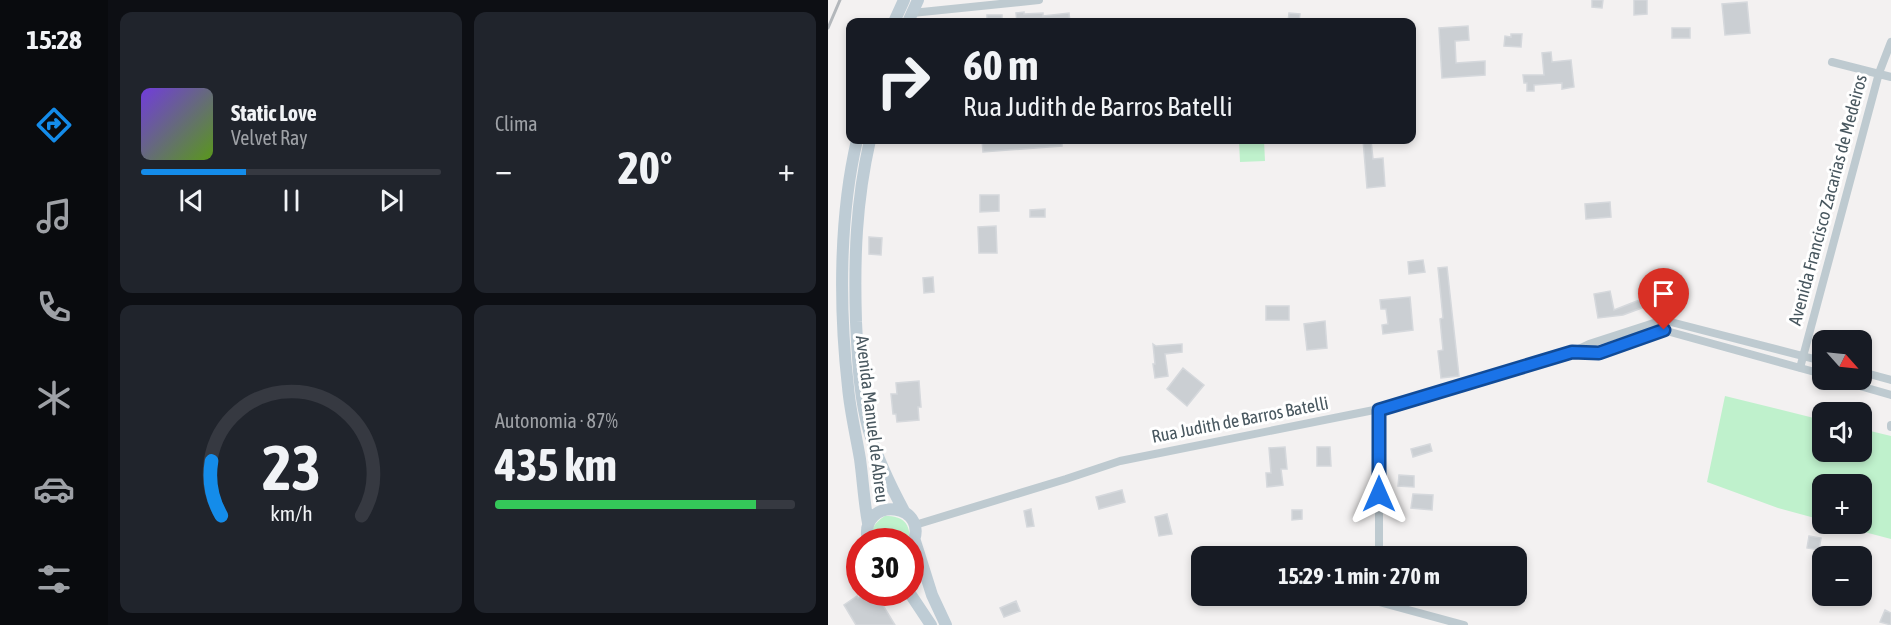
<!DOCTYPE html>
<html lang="pt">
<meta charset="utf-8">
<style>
body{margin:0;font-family:"Asap Condensed",sans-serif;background:#20242c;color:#f1f3f6;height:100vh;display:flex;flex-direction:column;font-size:22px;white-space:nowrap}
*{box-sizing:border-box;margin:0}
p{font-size:20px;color:#9ea1a6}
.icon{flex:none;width:33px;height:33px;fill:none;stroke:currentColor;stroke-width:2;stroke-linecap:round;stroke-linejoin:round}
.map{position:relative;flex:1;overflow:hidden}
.sheet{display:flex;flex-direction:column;gap:12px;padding:12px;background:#0d0f14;width:720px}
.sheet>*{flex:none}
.banner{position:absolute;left:18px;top:18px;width:570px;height:126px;border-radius:12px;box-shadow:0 3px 9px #0003;background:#171b24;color:#f1f3f6;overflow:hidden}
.needle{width:39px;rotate:117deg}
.buttons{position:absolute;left:984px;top:330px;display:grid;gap:12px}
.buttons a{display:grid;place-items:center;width:60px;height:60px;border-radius:12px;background:#171b24;box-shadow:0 3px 9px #0003;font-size:30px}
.speed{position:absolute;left:18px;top:528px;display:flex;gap:12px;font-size:30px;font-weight:700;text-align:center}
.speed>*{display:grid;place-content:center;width:78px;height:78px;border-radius:50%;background:#171b24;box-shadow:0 3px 9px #0003;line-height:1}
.speed .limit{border:9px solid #d22;background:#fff;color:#111}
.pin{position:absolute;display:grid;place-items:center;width:51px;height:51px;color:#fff;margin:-62px -26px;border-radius:50% 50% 50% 0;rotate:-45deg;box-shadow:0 0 6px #0007}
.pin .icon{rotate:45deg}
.me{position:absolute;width:66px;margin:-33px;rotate:0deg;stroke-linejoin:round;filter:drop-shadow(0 0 4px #0008)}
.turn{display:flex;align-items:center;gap:21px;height:126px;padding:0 18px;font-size:27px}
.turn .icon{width:78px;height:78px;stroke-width:2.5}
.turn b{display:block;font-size:42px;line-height:51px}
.big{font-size:45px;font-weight:700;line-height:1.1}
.sheet .widget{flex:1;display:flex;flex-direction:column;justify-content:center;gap:9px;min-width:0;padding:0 21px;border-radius:12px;background:#20242c}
.sheet .dial{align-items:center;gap:0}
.dial svg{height:156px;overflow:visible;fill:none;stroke:#363941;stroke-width:7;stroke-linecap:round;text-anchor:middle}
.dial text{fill:#f1f3f6;stroke:none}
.song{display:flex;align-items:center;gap:18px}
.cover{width:72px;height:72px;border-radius:9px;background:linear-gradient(135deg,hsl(260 70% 55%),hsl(90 70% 35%))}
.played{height:6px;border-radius:3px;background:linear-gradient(90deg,#148cea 35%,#363941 35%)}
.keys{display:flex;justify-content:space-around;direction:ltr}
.heat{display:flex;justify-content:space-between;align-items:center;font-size:33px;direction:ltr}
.charge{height:9px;border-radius:4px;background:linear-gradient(90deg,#34c759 87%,#363941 0)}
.sheet .tiles{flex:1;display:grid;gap:12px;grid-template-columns:repeat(2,1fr)}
.trip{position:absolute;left:363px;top:546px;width:336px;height:60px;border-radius:12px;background:#171b24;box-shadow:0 3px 9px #0003;font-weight:700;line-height:60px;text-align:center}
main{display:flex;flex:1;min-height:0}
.tab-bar{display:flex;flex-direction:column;width:108px;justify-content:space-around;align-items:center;background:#090b0e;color:#9ea1a6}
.tab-bar .icon{width:42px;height:42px}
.tab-bar .selected{color:#148cea}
.tab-bar b{font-size:27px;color:#f1f3f6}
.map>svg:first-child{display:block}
.green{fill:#bff1cc}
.building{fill:#cbcfd3;stroke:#d5d8dc;stroke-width:1.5}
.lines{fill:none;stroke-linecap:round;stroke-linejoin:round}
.street{stroke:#becad0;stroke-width:8}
.secondary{stroke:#beccd5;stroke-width:12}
.rail{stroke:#b3b7bb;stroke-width:3}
.route-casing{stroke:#114b97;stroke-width:15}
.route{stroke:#1a73e8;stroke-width:10}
.labels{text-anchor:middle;stroke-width:6;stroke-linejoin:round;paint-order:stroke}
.street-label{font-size:18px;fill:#48575f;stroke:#fff}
</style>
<main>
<nav class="tab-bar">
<b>15:28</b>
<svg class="icon selected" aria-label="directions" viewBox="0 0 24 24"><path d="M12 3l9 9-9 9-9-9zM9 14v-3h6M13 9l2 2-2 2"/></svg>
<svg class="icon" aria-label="music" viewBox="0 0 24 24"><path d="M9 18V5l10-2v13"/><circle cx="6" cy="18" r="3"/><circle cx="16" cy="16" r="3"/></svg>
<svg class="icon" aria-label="phone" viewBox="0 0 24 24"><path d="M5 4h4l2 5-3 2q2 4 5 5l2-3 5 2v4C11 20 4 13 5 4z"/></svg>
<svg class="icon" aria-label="climate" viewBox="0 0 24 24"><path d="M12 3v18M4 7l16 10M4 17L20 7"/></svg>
<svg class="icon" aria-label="car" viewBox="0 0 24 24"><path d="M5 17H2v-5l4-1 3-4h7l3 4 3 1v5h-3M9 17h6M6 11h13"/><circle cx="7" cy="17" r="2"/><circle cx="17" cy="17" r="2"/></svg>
<svg class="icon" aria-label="filters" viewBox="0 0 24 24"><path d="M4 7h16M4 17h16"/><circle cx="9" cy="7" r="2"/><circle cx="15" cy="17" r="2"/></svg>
</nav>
<section class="sheet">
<div class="tiles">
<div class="widget">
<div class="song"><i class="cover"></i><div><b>Static Love</b><p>Velvet Ray</p></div></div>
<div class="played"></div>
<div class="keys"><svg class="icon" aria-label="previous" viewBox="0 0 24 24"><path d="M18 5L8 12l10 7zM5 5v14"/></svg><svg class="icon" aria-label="pause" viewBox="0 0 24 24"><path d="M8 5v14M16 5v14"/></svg><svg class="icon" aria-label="next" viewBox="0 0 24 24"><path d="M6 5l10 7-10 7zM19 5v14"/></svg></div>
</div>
<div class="widget"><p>Clima</p>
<div class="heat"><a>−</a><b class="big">20°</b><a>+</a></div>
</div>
<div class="widget dial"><svg viewBox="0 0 100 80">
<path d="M14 69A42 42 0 1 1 86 69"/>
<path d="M14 69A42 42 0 0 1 9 41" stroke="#148cea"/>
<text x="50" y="56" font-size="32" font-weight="700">23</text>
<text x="50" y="72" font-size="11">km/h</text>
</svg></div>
<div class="widget"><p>Autonomia · 87%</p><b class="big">435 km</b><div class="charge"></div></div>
</div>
</section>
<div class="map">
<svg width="1063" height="625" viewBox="0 0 1063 625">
<rect width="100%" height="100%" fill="#f3f1f1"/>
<path class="green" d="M 411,140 L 436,140 L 437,161 L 412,162 Z
M 897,396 L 994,420 L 994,452 L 1034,452 L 1034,429 L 1063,436 L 1063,539 L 1006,524 L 1034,524 L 1034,484 L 994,484 L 994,520 L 950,508 L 879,482 Z
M 57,516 C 76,516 82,523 82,542 L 43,541 C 43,529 46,523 57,516 Z"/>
<path class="building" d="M 764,0 L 775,0 L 774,8 L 764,7 Z
M 806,0 L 819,0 L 819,14 L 806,15 Z
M 919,2 L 922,33 L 897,35 L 894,4 Z
M 196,12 L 196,14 L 215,13 L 215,16 L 241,13 L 242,22 L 189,22 L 188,13 Z
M 461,13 L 472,14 L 471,22 L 460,22 Z
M 159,15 L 174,15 L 174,22 L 159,22 Z
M 640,26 L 641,40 L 627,41 L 628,63 L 657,61 L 657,75 L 614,78 L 611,28 Z
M 844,28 L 862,28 L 862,38 L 844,38 Z
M 683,34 L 694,34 L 693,47 L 676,46 L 677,36 L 683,37 Z
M 723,52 L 724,62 L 743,60 L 746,87 L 734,89 L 734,83 L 706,85 L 706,91 L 699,91 L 699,83 L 696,83 L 695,75 L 716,75 L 714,53 Z
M 154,140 L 234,140 L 234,146 L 155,152 Z
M 535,140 L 543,140 L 545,159 L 555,158 L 557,186 L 539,188 Z
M 152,195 L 171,195 L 171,211 L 152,212 Z
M 782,202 L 783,217 L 758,219 L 757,204 Z
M 217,209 L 217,217 L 202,217 L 202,210 Z
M 168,226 L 169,253 L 151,253 L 150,227 Z
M 41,237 L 54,238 L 53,255 L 41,254 Z
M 595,260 L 597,272 L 581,274 L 580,262 Z
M 619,267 L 631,376 L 613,378 L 610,351 L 615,350 L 612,319 L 615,318 L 610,268 Z
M 105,277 L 106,292 L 96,293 L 95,278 Z
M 782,291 L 786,310 L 814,299 L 813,297 L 823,293 L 827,303 L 795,315 L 770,318 L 766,294 Z
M 582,297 L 585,330 L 555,334 L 554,325 L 560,324 L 558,309 L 553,309 L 552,300 Z
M 438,306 L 461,306 L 461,320 L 438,320 Z
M 497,321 L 499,348 L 479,350 L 476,324 Z
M 325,344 L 328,346 L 354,344 L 354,352 L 337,354 L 340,376 L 327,378 L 325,364 L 327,364 Z
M 355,368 L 376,385 L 359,406 L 339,389 Z
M 91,381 L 93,407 L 90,407 L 91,420 L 69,422 L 68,414 L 65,414 L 63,394 L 69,394 L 68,383 Z
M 602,444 L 604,451 L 585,457 L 583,449 Z
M 457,447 L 459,469 L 453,469 L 455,485 L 439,487 L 438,473 L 443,473 L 441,448 Z
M 489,447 L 502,447 L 503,466 L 489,466 Z
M 571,475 L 586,476 L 586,487 L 570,486 Z
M 294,490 L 297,502 L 271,509 L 268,497 Z
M 585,494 L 605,495 L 604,510 L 583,508 Z
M 203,509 L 206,526 L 199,527 L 196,511 Z
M 464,510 L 474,510 L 474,519 L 464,520 Z
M 339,514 L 344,534 L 331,536 L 327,517 Z
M 981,536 L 993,538 L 991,550 L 979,548 Z
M 39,592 L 47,592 L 67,625 L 28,625 L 16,605 L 29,596 L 30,598 Z
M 188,601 L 192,611 L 176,617 L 172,608 Z
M 1057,610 L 1063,613 L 1063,625 L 1052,622 Z"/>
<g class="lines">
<path class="street" d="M 84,13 L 211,0
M 1004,62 L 1063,77
M 747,352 L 771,353 L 835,330 L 994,374
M 972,368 L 1051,73 L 1063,42
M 1034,372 L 1063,380
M 1011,380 L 1063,395
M 551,409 L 551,556
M 1063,427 L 1063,425
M 87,525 L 238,479 L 292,461 L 551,409 L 744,352 L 761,344 L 835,320 L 994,361
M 551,596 L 551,602 L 636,625"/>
<path class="secondary" d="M 66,22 L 76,0
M 80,22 L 90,0
M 29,140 C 11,217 11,308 20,387 C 22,411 28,435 32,459 C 35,481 36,502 40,523
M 42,140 C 28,202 26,258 28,322 C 30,359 31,396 41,431 C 50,460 62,485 76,511
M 87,541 L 104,595 L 118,625
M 40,542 C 29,493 109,502 82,549
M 81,592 L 103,625"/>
<path class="rail" d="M 0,28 L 12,0"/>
</g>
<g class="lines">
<g class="route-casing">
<path id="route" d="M 551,494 L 551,410 L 744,352 L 771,353 L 836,330"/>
</g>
<use href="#route" class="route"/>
</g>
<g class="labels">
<g class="street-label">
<text transform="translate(1000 200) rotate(-75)" y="6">Avenida Francisco Zacarias de Medeiros</text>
<text transform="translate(44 419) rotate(83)" y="6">Avenida Manuel de Abreu</text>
<text transform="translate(412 420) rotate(-11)" y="6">Rua Judith de Barros Batelli</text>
</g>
</g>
</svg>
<div class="buttons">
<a><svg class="needle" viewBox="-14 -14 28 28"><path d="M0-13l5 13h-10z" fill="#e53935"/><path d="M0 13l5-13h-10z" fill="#9ea1a6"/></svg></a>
<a><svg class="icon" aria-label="sound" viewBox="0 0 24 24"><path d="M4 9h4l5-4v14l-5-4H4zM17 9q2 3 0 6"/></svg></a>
<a>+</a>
<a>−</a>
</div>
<div class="speed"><div class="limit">30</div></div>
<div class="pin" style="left:836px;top:330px;background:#d93025"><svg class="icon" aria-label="arrive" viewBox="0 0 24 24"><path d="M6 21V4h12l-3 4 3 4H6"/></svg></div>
<svg class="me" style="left:551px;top:494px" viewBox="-20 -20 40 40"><path d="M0-17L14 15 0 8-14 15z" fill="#1a73e8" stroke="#fff" stroke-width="4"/></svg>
<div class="trip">15:29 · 1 min · 270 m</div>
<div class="banner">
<div class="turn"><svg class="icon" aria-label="right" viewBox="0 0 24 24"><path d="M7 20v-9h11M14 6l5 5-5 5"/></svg><div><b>60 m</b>Rua Judith de Barros Batelli</div></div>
</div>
</div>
</main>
